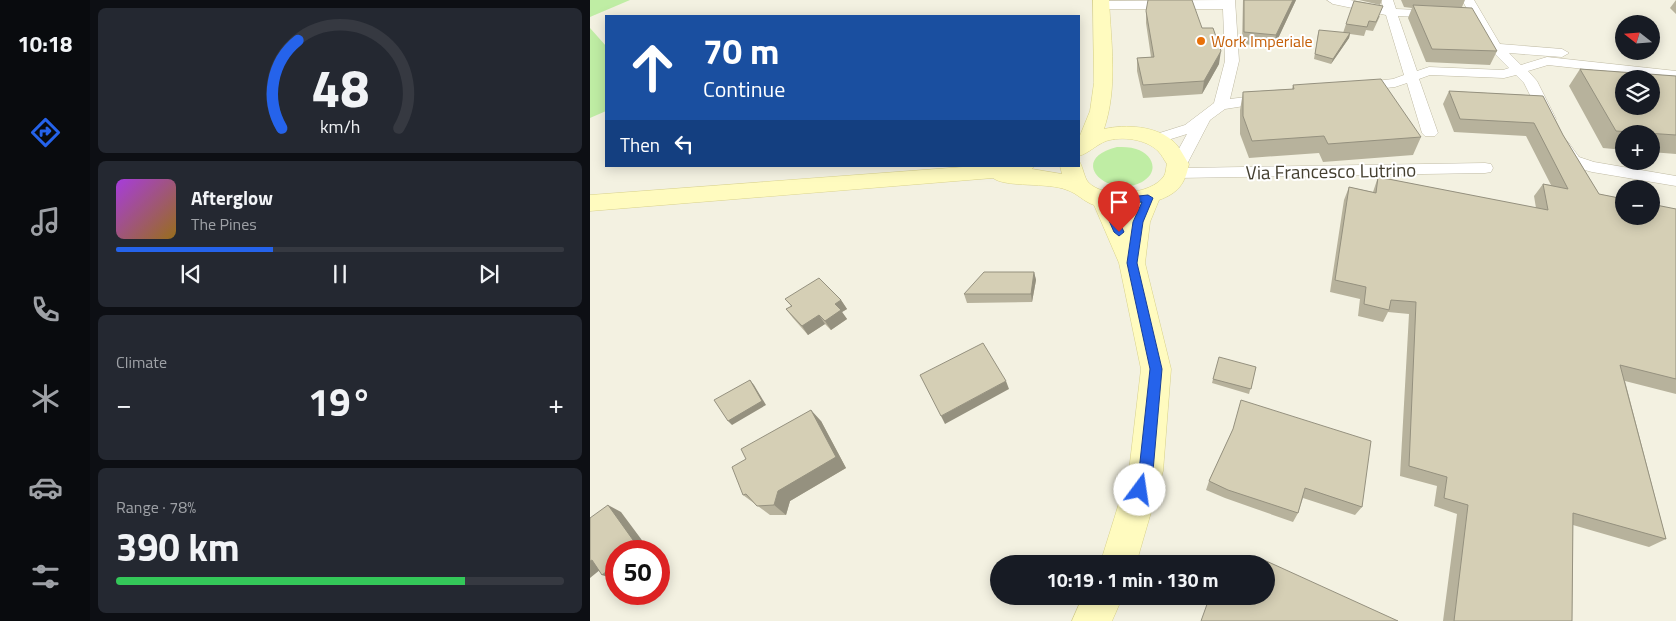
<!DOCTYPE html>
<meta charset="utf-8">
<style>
body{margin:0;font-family:"Titillium Web",sans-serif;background:#242831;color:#f1f3f6;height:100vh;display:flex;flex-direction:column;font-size:19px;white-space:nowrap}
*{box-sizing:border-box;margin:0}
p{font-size:16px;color:#9ea1a6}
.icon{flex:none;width:28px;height:28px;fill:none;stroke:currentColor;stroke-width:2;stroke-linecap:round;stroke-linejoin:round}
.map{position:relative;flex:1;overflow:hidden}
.side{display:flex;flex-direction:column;gap:8px;padding:8px;background:#0d0f14;width:500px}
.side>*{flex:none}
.banner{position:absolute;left:15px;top:15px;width:475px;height:152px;border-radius:0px;box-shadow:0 2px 12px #0003;background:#1a4fa0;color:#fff;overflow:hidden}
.needle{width:32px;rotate:287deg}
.buttons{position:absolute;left:1025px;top:15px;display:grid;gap:10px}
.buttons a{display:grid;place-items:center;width:45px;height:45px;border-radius:50%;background:#171b24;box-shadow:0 2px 12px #0003;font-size:25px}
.speed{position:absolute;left:15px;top:540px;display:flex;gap:10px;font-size:25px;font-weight:700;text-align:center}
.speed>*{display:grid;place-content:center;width:65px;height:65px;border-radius:50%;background:#171b24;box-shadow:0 2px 12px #0003;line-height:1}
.speed .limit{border:8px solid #d22;background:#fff;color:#111}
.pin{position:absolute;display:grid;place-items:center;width:42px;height:42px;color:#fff;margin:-51px -21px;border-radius:50% 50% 50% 0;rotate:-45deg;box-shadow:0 0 5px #0007}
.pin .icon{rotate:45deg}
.me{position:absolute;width:55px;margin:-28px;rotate:14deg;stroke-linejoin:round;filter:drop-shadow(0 0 4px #0008)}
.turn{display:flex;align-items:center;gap:18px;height:105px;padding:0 15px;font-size:22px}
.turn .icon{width:65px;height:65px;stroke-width:2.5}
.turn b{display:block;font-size:35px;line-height:42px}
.then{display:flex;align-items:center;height:48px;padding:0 15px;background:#0003;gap:10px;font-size:19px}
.big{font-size:38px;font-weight:700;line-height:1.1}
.side .card{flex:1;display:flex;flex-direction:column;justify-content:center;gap:8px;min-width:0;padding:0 18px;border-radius:8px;background:#242831}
.side .dial{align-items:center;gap:0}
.dial svg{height:130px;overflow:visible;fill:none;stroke:#363941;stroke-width:7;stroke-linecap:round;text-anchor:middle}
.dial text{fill:#f1f3f6;stroke:none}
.song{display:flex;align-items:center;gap:15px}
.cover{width:60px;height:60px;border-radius:8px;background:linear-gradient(135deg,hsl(280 70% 55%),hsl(40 70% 35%))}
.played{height:5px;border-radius:2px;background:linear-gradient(90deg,#2563eb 35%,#363941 35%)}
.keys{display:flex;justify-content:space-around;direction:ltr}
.heat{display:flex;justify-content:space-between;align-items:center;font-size:28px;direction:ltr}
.charge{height:8px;border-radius:4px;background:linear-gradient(90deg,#34c759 78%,#363941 0)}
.trip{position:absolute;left:400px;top:555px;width:285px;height:50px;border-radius:25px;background:#171b24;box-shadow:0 2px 12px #0003;font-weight:700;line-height:50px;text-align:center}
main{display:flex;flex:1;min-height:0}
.dock{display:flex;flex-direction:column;width:90px;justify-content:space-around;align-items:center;background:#090b0e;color:#9ea1a6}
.dock .icon{width:35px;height:35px}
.dock .current{color:#2563eb}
.dock b{font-size:22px;color:#f1f3f6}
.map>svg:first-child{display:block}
.green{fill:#bfeda4}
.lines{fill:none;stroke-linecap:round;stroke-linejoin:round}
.street-casing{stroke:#bfbaa3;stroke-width:1}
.secondary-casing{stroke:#d8d18b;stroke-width:1}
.street{fill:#fff;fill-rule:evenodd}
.secondary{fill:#fffbbf;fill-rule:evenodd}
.wall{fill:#b7b29c}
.shaded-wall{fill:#95917f}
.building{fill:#d5cfb5;stroke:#95917f;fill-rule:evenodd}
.route{fill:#2563eb;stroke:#184099}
.food-dot{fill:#e8710a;stroke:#fff;stroke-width:2}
.labels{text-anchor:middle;stroke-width:4;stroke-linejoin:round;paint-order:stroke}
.far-food-label{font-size:16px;fill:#c56008;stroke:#fff;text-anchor:start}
.street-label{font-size:19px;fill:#454031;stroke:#fff}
</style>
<main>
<nav class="dock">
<b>10:18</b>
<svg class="icon current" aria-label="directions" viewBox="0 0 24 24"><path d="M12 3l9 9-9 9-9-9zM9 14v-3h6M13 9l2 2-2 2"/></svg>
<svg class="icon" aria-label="music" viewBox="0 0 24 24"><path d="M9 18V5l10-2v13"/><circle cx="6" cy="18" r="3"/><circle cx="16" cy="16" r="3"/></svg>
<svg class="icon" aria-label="phone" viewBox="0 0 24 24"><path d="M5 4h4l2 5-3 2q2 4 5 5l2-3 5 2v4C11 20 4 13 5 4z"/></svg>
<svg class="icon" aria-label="climate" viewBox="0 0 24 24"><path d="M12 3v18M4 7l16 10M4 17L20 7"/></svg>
<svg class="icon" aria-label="car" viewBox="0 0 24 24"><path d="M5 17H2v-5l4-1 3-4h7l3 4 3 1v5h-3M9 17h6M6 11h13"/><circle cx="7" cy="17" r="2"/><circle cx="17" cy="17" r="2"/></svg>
<svg class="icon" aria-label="filters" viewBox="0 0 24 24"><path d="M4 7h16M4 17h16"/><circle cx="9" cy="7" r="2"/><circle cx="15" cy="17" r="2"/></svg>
</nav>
<section class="side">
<div class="card dial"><svg viewBox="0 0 100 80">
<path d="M14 69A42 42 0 1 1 86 69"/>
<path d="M14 69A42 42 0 0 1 24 15" stroke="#2563eb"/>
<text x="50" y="56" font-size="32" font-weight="700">48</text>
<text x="50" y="72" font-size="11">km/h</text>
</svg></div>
<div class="card">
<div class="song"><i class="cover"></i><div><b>Afterglow</b><p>The Pines</p></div></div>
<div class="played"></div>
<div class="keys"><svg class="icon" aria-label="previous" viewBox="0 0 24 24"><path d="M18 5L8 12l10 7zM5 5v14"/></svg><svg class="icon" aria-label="pause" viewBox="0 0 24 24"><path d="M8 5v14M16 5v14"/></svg><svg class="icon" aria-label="next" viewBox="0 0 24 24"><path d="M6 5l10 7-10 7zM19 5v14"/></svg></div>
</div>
<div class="card"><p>Climate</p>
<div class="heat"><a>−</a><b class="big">19°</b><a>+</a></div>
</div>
<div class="card"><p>Range · 78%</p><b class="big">390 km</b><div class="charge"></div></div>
</section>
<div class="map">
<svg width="1086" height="621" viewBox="0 0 1086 621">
<rect width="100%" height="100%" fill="#f3f1e1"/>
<path class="green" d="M 0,0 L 40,0 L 0,17 Z
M 0,28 L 16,46 L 16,111 L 0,118 Z
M 527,147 C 533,147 540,147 546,149 C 563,154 570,172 552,182 C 519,200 475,160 527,147 Z"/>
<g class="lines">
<g class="street-casing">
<path id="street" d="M 633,0 L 645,0 L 649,61 L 640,99 L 680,94 L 685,95 L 687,98 L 685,101 L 680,102 L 635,109 L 620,120 L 595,168 L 895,163 L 901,164 L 903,168 L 901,172 L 895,173 L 586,178 L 580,177 L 578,173 L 580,169 L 579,167 L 597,134 L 565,144 L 560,142 L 557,139 L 560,136 L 595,125 L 624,103 L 635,61 L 633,9 L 512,9 L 506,5 L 512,1 Z
M 737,0 L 760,0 L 793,7 L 791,0 L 803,0 L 806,9 L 851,11 L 853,14 L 851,17 L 847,18 L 808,16 L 827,71 L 839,67 L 913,70 L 919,68 L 899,48 L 872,0 L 884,0 L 910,44 L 972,49 L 979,53 L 972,57 L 919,53 L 931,65 L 957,57 L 1086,71 L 1086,79 L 958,65 L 938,71 L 947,81 L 966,119 L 964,122 L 954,122 L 952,119 L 934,83 L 926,75 L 914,78 L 840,75 L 829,79 L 848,133 L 845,136 L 835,136 L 832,133 L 817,83 L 805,87 L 768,91 L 763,90 L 761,87 L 763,84 L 768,83 L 803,79 L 814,75 L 796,15 L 743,4 Z
M 972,140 L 978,142 L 989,157 L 1004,162 L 1086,176 L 1086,186 L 1002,172 L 977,165 L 964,145 L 966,142 Z"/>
</g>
<g class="secondary-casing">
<path id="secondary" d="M 503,0 L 519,0 C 521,43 528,87 514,129 C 536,124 566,126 583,141 C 590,147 594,157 599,164 C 595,184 588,193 569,200 L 560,222 L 555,263 L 581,369 L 573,471 L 546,564 L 510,564 L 539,471 L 551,369 L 529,263 L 504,205 C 494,202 487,193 477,190 C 458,182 416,188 403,178 L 0,211 L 0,195 L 386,166 L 444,166 L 442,169 L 472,174 L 470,166 L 489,166 L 489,161 C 493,167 494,177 498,182 C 513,199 562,195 574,176 C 576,173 576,167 577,164 C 574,160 572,155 568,151 C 556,139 532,136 516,141 C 506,145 499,153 489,156 L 489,138 L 500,111 L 504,83 ZM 542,207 L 536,222 L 530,209 Z
M 493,596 L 533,596 L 522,621 L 482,621 Z"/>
</g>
<use href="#street" class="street"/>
<use href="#secondary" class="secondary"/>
</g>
<path class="wall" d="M 653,0 L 706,0 L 684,47 L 652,44 Z
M 769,0 L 792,0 L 790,5 Z
M 811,0 L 875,0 L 872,7 L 907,51 L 900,65 L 836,62 L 818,18 L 822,8 L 814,7 Z
M 1086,0 L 1086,14 L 1080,8 Z
M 556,11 L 612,28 L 629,64 L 612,94 L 553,98 L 547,71 L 547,58 L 561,57 L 556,23 Z
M 790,16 L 783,31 L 776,30 L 774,36 L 760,34 L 759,38 L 741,64 L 724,59 L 728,34 L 753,33 L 756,24 Z
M 990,69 L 1086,76 L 1086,154 L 1061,152 L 1061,134 L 1034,134 L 1034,150 L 1013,148 L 979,86 Z
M 703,85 L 831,137 L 823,155 L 733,162 L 729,153 L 659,158 L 650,134 L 650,110 L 653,92 L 702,89 Z
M 859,91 L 953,96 L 973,135 L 1009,194 L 1086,209 L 1086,394 L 1035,381 L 1076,539 L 1059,547 L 983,525 L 982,621 L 853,621 L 867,514 L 844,506 L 847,486 L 810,476 L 819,314 L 798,312 L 793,322 L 768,316 L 770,299 L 740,292 L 754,200 L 759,187 L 783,192 L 788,177 L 946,208 L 944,196 L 953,184 L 961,185 L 936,136 L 864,132 L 853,104 Z
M 444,272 L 446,280 L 442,302 L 377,303 L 374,294 Z
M 195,299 L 251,300 L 257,309 L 252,312 L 257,319 L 241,330 L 235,324 L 218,335 L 203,318 L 196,309 L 201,306 Z
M 666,367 L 659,394 L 622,383 L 623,379 Z
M 231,421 L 256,468 L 200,501 L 196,515 L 180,515 L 153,495 Z
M 643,429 L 772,507 L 765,515 L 713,498 L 708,513 L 703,522 L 635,498 L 616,490 L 619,481 Z"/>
<path class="shaded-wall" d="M 703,0 L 706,0 L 684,47 L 686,35 Z
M 760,33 L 759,38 L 741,64 L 743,59 Z
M 631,51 L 629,64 L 612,94 L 614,81 Z
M 444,272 L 446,280 L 442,302 L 441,294 Z
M 251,300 L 257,309 L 252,312 L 257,319 L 241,330 L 235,321 L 245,304 Z
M 229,315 L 235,324 L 218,335 L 212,326 Z
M 160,380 L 164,385 L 176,405 L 142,425 L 138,421 Z
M 416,381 L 419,389 L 355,424 L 351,416 Z
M 221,410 L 231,421 L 256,468 L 200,501 L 196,515 L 184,505 L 188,491 Z
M 18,505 L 31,512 L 60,551 L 43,551 Z
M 2,560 L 16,565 L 0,578 L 0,561 Z
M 26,564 L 26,580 L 12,575 Z"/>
<path class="building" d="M 558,0 L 602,0 L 612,28 L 623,28 L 631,51 L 614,81 L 553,85 L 547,58 L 564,57 L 556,11 Z
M 654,0 L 703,0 L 686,35 L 654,32 Z
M 764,1 L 793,6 L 786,22 L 779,21 L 777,27 L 756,24 Z
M 823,5 L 882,8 L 907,51 L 842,49 Z
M 729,30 L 760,33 L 743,59 L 725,54 Z
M 990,69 L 1086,76 L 1086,135 L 1026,131 ZM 1034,79 L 1061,79 L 1061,106 L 1034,106 Z
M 791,79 L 831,137 L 738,144 L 734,136 L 662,141 L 653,116 L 653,92 L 704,89 L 703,85 L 717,84 Z
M 859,91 L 953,96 L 973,135 L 1009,194 L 1034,199 L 1034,216 L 1061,216 L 1061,204 L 1086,209 L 1086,379 L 1030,365 L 1076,539 L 983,513 L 982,621 L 864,621 L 878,505 L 854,498 L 857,477 L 819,466 L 826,302 L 801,300 L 799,310 L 774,304 L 776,287 L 745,280 L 759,187 L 786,193 L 788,177 L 958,210 L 953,184 L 978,189 L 944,123 L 870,119 Z
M 394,272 L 444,272 L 441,294 L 374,294 Z
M 229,278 L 251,300 L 245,304 L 251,310 L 235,321 L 229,315 L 212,326 L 196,309 L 202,306 L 195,299 Z
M 393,343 L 416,381 L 351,416 L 330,375 Z
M 629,357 L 666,367 L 661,389 L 623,379 Z
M 160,380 L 172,401 L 138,421 L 124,400 Z
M 651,400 L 781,441 L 772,507 L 715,488 L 708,513 L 638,490 L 619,481 L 643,429 Z
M 221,410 L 246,457 L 188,491 L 184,505 L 167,506 L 156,494 L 153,495 L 142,467 L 156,459 L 151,449 Z
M 18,505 L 48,547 L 43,551 L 26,551 L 26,564 L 12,575 L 2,560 L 0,561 L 0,518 Z
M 661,557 L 674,560 L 808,621 L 611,621 L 620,596 L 676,596 L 676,564 L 634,564 L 648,558 Z"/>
<path class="route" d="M 558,195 L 563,198 L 553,222 L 547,263 L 572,369 L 563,471 L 555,494 L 550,496 L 545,494 L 543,490 L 549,471 L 560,369 L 537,263 L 543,222 L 552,202 L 529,205 L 521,204 L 534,232 L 529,236 L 524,232 L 510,200 L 514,196 L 529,198 Z"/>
<circle class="food-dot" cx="611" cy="41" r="5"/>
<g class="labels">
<g class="far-food-label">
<text x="621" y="47">Work Imperiale</text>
</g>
<g class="street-label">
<text transform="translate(741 171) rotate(-1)" y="7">Via Francesco Lutrino</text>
</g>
</g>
</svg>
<div class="buttons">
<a><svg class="needle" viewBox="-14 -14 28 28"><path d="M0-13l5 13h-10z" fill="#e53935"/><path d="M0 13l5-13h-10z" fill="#9ea1a6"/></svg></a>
<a><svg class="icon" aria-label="layers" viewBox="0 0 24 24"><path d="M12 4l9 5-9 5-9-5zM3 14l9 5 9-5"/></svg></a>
<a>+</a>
<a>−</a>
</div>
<div class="speed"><div class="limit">50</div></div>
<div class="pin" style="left:529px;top:232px;background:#d93025"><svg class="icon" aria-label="arrive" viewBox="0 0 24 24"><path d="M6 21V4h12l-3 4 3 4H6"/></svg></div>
<svg class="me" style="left:550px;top:490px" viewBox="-20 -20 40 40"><circle r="19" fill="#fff"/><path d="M0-13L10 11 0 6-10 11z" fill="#2563eb"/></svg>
<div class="trip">10:19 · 1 min · 130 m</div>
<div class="banner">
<div class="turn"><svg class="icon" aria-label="ahead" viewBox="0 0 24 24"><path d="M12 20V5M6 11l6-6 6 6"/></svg><div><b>70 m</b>Continue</div></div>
<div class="then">Then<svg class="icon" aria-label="left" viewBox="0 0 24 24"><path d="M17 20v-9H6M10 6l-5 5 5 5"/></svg></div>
</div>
</div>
</main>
